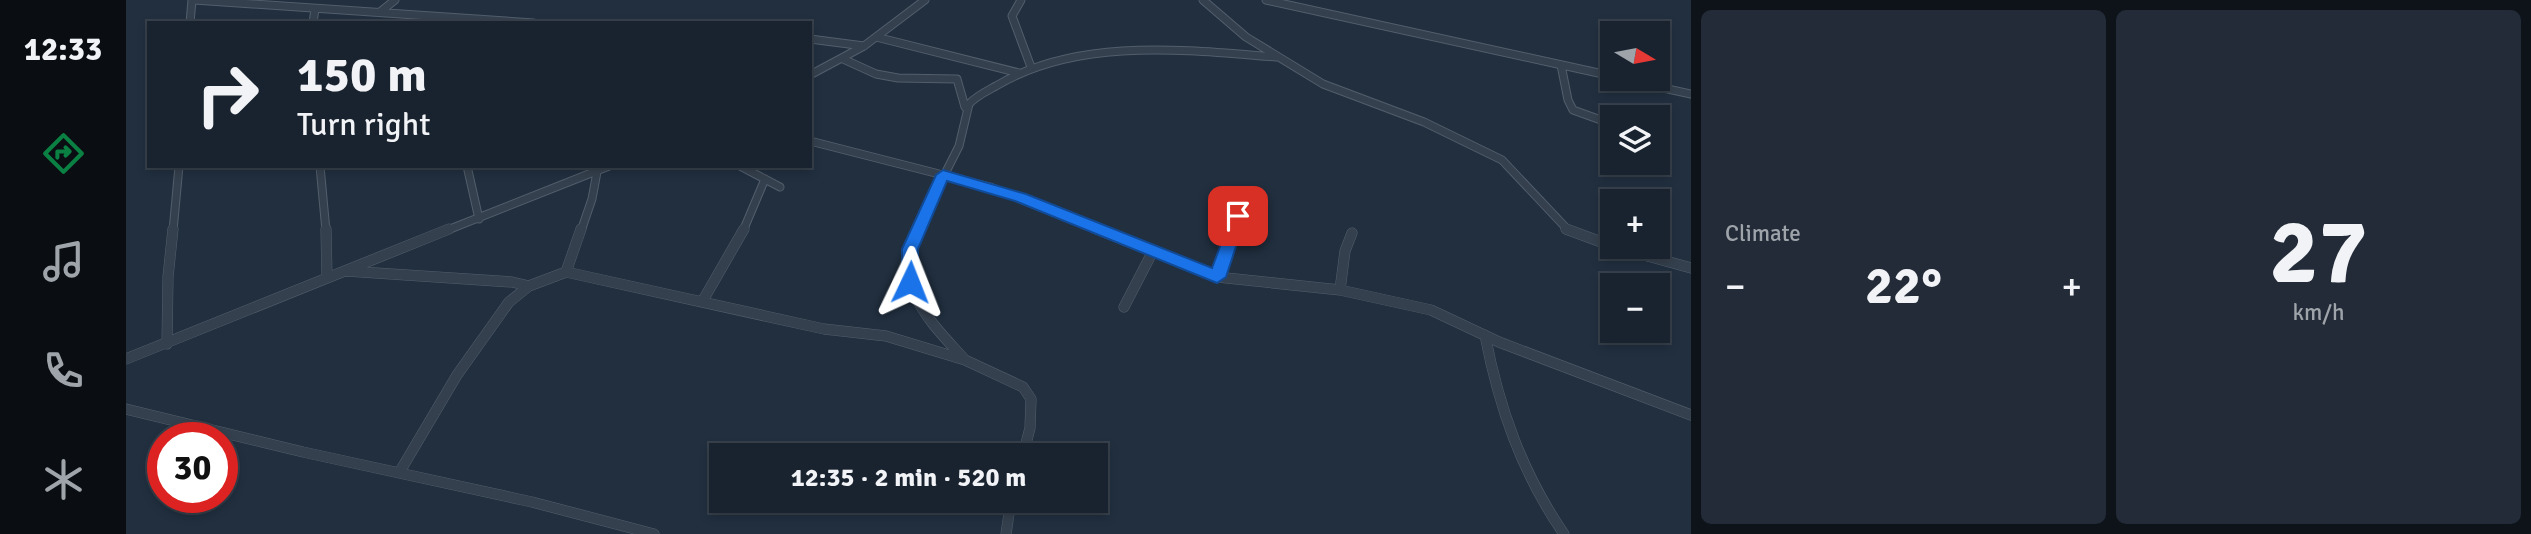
<!DOCTYPE html>
<meta charset="utf-8">
<style>
body{margin:0;font-family:Signika,sans-serif;background:#222b37;color:#f1f3f6;height:100vh;display:flex;flex-direction:column;font-size:26px;white-space:nowrap}
*{box-sizing:border-box;margin:0}
p{font-size:23px;color:#9fa4aa}
.icon{flex:none;width:38px;height:38px;fill:none;stroke:currentColor;stroke-width:2;stroke-linecap:round;stroke-linejoin:round}
.map{position:relative;flex:1;overflow:hidden}
.sheet{display:flex;flex-direction:column;gap:10px;padding:10px;background:#0e131a;width:840px}
.sheet>*{flex:none}
.banner{position:absolute;left:21px;top:21px;width:665px;height:147px;border-radius:0px;box-shadow:0 4px 10px #0003,0 0 0 2px #37404b;background:#19232f;color:#f1f3f6;overflow:hidden}
.needle{width:46px;rotate:100deg}
.buttons{position:absolute;left:1474px;top:21px;display:grid;gap:14px}
.buttons a{display:grid;place-items:center;width:70px;height:70px;border-radius:0px;background:#19232f;box-shadow:0 4px 10px #0003,0 0 0 2px #37404b;font-size:35px}
.speed{position:absolute;left:21px;top:422px;display:flex;gap:14px;font-size:35px;font-weight:700;text-align:center}
.speed>*{display:grid;place-content:center;width:91px;height:91px;border-radius:50%;background:#19232f;box-shadow:0 4px 10px #0003,0 0 0 2px #37404b;line-height:1}
.speed .limit{border:10px solid #d22;background:#fff;color:#111}
.pin{position:absolute;display:grid;place-items:center;width:60px;height:60px;color:#fff;margin:-30px;border-radius:14px;box-shadow:0 4px 10px #0006}
.me{position:absolute;width:77px;margin:-38px;rotate:2deg;stroke-linejoin:round;filter:drop-shadow(0 0 5px #0008)}
.turn{display:flex;align-items:center;gap:24px;height:147px;padding:0 35px;font-size:32px}
.turn .icon{width:91px;height:91px;stroke-width:2.5}
.turn b{display:block;font-size:49px;line-height:60px}
.big{font-size:52px;font-weight:700;line-height:1.1}
.sheet .tile{flex:1;display:flex;flex-direction:column;justify-content:center;gap:10px;min-width:0;padding:0 24px;border-radius:10px;background:#222b37}
.sheet .dial{align-items:center;gap:0}
.dial b{font-size:91px;line-height:1}
.heat{display:flex;justify-content:space-between;align-items:center;font-size:38px;direction:ltr}
.sheet .tiles{flex:1;display:grid;gap:10px;grid-template-columns:repeat(2,1fr)}
.trip{position:absolute;left:583px;top:443px;width:399px;height:70px;border-radius:0px;background:#19232f;box-shadow:0 4px 10px #0003,0 0 0 2px #37404b;font-weight:700;line-height:70px;text-align:center}
main{display:flex;flex:1;min-height:0}
.tabs{display:flex;flex-direction:column;width:126px;justify-content:space-around;align-items:center;background:#0a0e13;color:#9fa4aa}
.tabs .icon{width:49px;height:49px}
.tabs .selected{color:#0b8043}
.tabs b{font-size:32px;color:#f1f3f6}
.map>svg:first-child{display:block}
.lines{fill:none;stroke-linecap:round;stroke-linejoin:round}
.minor-far1-casing{stroke:#535e6c;stroke-width:9}
.minor-casing{stroke:#535e6c;stroke-width:11}
.minor-far1{stroke:#35404e;stroke-width:7}
.minor{stroke:#35404e;stroke-width:10}
.route{fill:#1a73e8;stroke:#114b97;stroke-width:2}
</style>
<main>
<nav class="tabs">
<b>12:33</b>
<svg class="icon selected" aria-label="directions" viewBox="0 0 24 24"><path d="M12 3l9 9-9 9-9-9zM9 14v-3h6M13 9l2 2-2 2"/></svg>
<svg class="icon" aria-label="music" viewBox="0 0 24 24"><path d="M9 18V5l10-2v13"/><circle cx="6" cy="18" r="3"/><circle cx="16" cy="16" r="3"/></svg>
<svg class="icon" aria-label="phone" viewBox="0 0 24 24"><path d="M5 4h4l2 5-3 2q2 4 5 5l2-3 5 2v4C11 20 4 13 5 4z"/></svg>
<svg class="icon" aria-label="climate" viewBox="0 0 24 24"><path d="M12 3v18M4 7l16 10M4 17L20 7"/></svg>
</nav>
<div class="map">
<svg width="1565" height="534" viewBox="0 0 1565 534">
<rect width="100%" height="100%" fill="#212f3f"/>
<g class="lines">
<g class="minor-far1-casing">
<path id="minor-far1" d="M 68,0 L 408,23
M 895,0 L 886,16 L 905,67
M 1077,0 L 1120,37 L 1197,84 L 1298,122 L 1376,160 L 1443,231
M 1140,0 L 1486,76
M 254,12 L 269,0
M 64,23 L 66,0
M 187,23 L 189,9
M 750,37 L 893,73
M 684,39 L 738,46
M 717,59 L 750,74 L 772,78 L 831,79 L 839,107
M 1435,65 L 1442,100 L 1447,110 L 1486,124
M 684,75 L 738,46 L 799,0
M 1496,79 L 1565,94
M 684,141 L 864,187 L 974,231
M 194,166 L 200,231
M 341,166 L 353,219
M 614,166 L 654,187
M 47,231 L 53,166
M 319,231 L 483,166
M 455,231 L 466,199 L 471,172
M 617,231 L 639,179
M 790,231 L 833,146 L 843,104 C 850,96 861,91 870,86 C 952,37 1059,50 1150,57
M 1107,231 L 1112,216"/>
</g>
<g class="minor-casing">
<path id="minor" d="M 200,229 L 201,277
M 791,229 C 768,289 801,318 839,360
M 970,229 L 1091,277 L 1214,290 L 1305,310 L 1373,342 L 1565,415
M 1440,229 L 1486,246
M 1489,247 L 1565,268
M 220,271 L 386,282 L 403,286
M 440,272 L 455,229
M 1091,277 L 1108,229
M 1214,290 L 1219,251 L 1226,233
M 576,302 L 618,229
M 998,307 L 1027,251
M 1359,335 C 1373,408 1396,473 1438,534
M 41,344 L 42,277 L 47,229
M 0,359 L 323,229
M 0,409 L 177,452 L 406,502 L 528,534
M 273,473 L 331,375 L 383,302 L 403,286 L 440,272 L 698,329 L 760,336 L 839,360 L 897,387 L 905,399 L 904,428 L 897,455
M 880,534 L 885,500"/>
</g>
<use href="#minor-far1" class="minor-far1"/>
<use href="#minor" class="minor"/>
</g>
<path class="route" d="M 817,170 L 900,194 L 1086,268 L 1107,212 L 1112,210 L 1120,216 L 1100,277 L 1091,283 L 889,201 L 821,181 L 792,249 L 792,282 L 784,288 L 776,282 L 776,249 L 810,175 Z"/>
</svg>
<div class="buttons">
<a><svg class="needle" viewBox="-14 -14 28 28"><path d="M0-13l5 13h-10z" fill="#e53935"/><path d="M0 13l5-13h-10z" fill="#9fa4aa"/></svg></a>
<a><svg class="icon" aria-label="layers" viewBox="0 0 24 24"><path d="M12 4l9 5-9 5-9-5zM3 14l9 5 9-5"/></svg></a>
<a>+</a>
<a>−</a>
</div>
<div class="speed"><div class="limit">30</div></div>
<div class="pin" style="left:1112px;top:216px;background:#d93025"><svg class="icon" aria-label="arrive" viewBox="0 0 24 24"><path d="M6 21V4h12l-3 4 3 4H6"/></svg></div>
<svg class="me" style="left:784px;top:282px" viewBox="-20 -20 40 40"><path d="M0-17L14 15 0 8-14 15z" fill="#1a73e8" stroke="#fff" stroke-width="4"/></svg>
<div class="trip">12:35 · 2 min · 520 m</div>
<div class="banner">
<div class="turn"><svg class="icon" aria-label="right" viewBox="0 0 24 24"><path d="M7 20v-9h11M14 6l5 5-5 5"/></svg><div><b>150 m</b>Turn right</div></div>
</div>
</div>
<section class="sheet">
<div class="tiles">
<div class="tile"><p>Climate</p>
<div class="heat"><a>−</a><b class="big">22°</b><a>+</a></div>
</div>
<div class="tile dial"><b>27</b><p>km/h</p></div>
</div>
</section>
</main>
